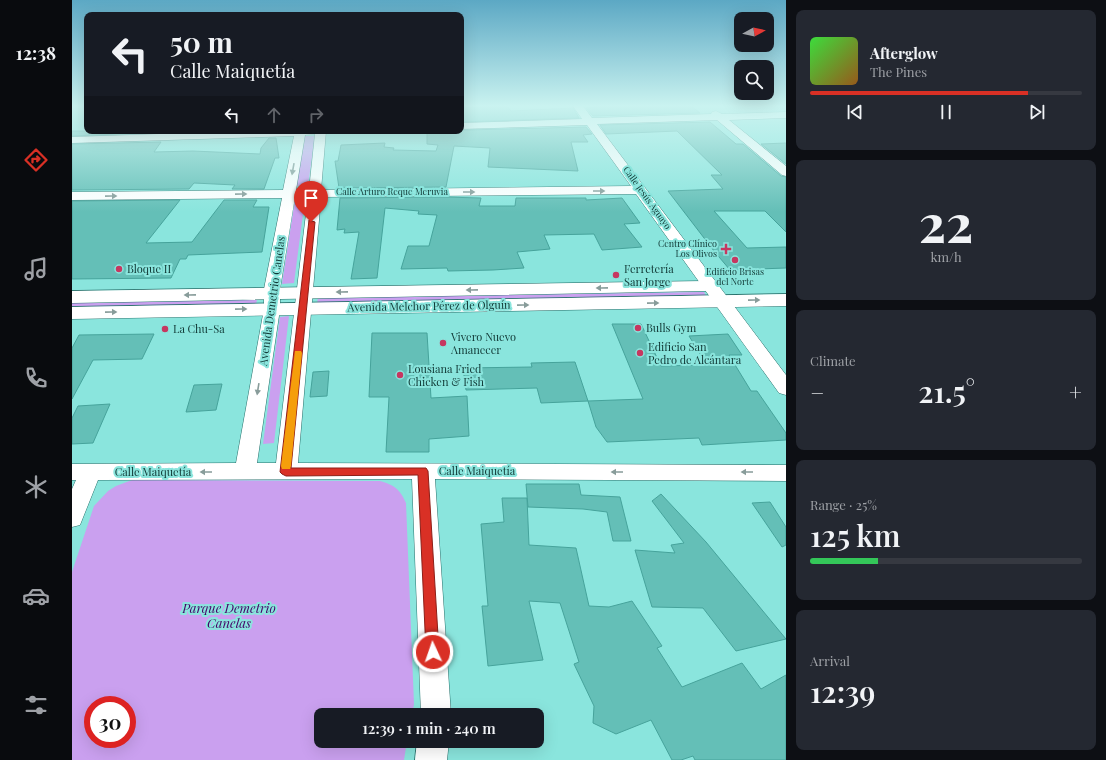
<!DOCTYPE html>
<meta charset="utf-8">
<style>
body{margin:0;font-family:"Playfair Display",serif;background:#242831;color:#f1f3f6;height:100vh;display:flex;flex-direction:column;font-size:15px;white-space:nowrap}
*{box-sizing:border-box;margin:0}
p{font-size:13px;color:#9ea1a6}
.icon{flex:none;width:22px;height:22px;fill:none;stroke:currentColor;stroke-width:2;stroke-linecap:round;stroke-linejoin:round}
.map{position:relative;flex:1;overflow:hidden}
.drawer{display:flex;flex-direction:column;gap:10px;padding:10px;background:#0d0f14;width:320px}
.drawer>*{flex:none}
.hud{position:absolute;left:12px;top:12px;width:380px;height:122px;border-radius:8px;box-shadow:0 4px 16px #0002;background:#171b24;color:#f1f3f6;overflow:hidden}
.needle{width:26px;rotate:82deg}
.fabs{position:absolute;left:662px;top:12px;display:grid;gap:8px}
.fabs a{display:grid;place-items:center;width:40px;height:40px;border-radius:8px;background:#171b24;box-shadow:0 4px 16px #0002;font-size:20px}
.speed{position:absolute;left:12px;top:696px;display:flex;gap:8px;font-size:20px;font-weight:700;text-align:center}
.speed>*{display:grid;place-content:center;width:52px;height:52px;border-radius:50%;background:#171b24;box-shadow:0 4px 16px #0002;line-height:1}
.speed .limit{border:6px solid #d22;background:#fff;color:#111}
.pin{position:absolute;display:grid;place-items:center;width:34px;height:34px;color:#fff;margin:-41px -17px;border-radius:50% 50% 50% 0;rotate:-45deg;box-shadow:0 0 4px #0007}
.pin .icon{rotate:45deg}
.me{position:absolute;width:44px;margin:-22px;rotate:357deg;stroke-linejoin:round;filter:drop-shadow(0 0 3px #0008)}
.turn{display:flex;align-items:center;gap:14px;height:84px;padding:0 20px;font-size:18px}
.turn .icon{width:52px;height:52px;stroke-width:2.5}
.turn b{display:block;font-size:28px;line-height:34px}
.lanes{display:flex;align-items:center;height:38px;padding:0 20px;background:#0003;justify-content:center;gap:20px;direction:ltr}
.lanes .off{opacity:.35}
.big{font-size:30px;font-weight:600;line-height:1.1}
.drawer .card{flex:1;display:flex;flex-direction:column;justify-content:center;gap:6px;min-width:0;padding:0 14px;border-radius:8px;background:#242831}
.drawer .dial{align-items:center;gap:0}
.dial b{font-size:52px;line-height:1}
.song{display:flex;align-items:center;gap:12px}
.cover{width:48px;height:48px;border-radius:6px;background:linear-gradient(135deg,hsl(120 70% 55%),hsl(30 70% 35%))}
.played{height:4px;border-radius:2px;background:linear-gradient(90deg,#d93025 80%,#363941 80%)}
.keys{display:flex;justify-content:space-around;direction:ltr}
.heat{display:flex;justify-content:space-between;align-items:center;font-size:22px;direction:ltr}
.charge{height:6px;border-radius:3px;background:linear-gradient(90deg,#34c759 25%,#363941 0)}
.trip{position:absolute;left:242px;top:708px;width:230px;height:40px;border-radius:8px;background:#171b24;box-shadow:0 4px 16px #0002;font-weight:600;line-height:40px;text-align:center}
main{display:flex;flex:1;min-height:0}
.menu{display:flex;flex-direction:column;width:72px;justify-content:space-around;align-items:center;background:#090b0e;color:#9ea1a6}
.menu .icon{width:28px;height:28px}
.menu .current{color:#d93025}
.menu b{font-size:18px;color:#f1f3f6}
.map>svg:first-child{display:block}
.green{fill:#caa0ef;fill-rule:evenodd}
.building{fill:#64bfb7;stroke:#46a39b}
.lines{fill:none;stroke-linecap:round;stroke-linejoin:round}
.minor-casing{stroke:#29706b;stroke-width:1}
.trunk-casing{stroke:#29706b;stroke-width:1}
.minor{fill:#fff;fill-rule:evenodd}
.trunk{fill:#fff;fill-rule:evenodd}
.oneway{fill:#889c9a}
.route{fill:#d93025;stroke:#8d1f18}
.slow{fill:#f59e0b}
.poi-dot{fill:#c63760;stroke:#8ae5dd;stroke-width:1.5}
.labels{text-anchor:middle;stroke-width:4;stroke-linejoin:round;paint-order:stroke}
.far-street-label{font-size:9px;fill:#103835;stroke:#8ae5dd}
.far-poi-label{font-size:9px;fill:#103835;stroke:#8ae5dd;text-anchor:end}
.poi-label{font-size:11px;fill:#103835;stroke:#8ae5dd;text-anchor:start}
.street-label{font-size:11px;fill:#103835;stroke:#8ae5dd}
.near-park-label{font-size:13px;font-style:italic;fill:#440467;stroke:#8ae5dd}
</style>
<main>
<nav class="menu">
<b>12:38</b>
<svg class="icon current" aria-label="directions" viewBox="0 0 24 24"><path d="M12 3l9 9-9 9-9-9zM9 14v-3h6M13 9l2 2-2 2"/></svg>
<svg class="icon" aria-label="music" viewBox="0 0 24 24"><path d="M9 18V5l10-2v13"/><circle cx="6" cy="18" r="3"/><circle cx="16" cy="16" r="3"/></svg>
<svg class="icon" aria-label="phone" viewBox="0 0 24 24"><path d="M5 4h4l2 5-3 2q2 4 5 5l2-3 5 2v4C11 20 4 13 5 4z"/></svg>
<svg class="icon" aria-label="climate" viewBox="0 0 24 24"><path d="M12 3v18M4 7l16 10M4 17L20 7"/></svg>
<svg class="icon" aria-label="car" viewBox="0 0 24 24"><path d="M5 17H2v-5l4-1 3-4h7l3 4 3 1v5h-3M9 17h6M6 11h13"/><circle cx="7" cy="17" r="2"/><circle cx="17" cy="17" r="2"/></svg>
<svg class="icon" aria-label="filters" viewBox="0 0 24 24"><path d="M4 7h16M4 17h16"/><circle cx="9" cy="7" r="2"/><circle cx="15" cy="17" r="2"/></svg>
</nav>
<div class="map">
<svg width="714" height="760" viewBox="0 0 714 760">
<rect width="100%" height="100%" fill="#8ae5dd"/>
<path class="green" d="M 233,136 L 243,136 L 236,185 L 224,186 Z
M 233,199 L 222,283 L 210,284 L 223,200 Z
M 632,292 L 634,296 L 245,303 L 246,298 Z
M 185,300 L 184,304 L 0,307 L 0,303 Z
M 217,316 L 202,443 L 191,444 L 208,317 Z
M 60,480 L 308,481 C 322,485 328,489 334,503 L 342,704 L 340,715 L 249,715 L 249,741 L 335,741 L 332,760 L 0,760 L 0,572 L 22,506 L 36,491 L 44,486 ZM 21,705 L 55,705 L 55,739 L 21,739 Z"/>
<path class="building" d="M 410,106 L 435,106 L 439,111 L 501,108 L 507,118 L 389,122 L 389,108 L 411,107 Z
M 525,106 L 619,106 L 628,113 L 521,116 L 514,108 L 526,107 Z
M 638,122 L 664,144 L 671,144 L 709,176 L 714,177 L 714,232 L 693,211 L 642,211 L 675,248 L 714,247 L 714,268 L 658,270 L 642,251 L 596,191 L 651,189 L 639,175 L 650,175 L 605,131 L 534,134 L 528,125 Z
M 514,127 L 520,134 L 511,135 L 516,142 L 499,142 L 506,171 L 416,167 L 418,148 L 382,146 L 374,187 L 267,188 L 263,161 L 266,161 L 269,145 L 313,143 L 312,147 L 322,148 L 321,150 L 364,151 L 366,145 L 355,144 L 355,131 Z
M 0,131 L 95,131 L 94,132 L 0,136 Z
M 197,138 L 204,138 L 207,158 L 203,158 L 192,189 L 160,189 L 163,185 L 122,183 L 117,189 L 0,190 L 0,144 L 89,142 L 82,152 L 121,151 L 188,154 L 189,148 Z
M 714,143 L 714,164 L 689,144 Z
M 372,197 L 409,198 L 407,206 L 443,206 L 444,198 L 514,198 L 514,200 L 550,198 L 568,223 L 552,224 L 570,247 L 530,250 L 522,234 L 472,235 L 478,249 L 445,252 L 452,268 L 421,270 L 376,271 L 375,268 L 329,269 L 336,246 L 357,246 L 365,215 L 346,214 L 347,211 L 313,208 L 305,278 L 279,279 L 287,232 L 272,233 L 273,229 L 265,230 L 268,198 Z
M 108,200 L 74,243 L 120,242 L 152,200 L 185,200 L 181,207 L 197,207 L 190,252 L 116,255 L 114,259 L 108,259 L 99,278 L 0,279 L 0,201 Z
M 540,324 L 569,324 L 589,366 L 635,365 L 617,336 L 656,334 L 670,355 L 657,355 L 679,391 L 685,391 L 714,433 L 714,440 L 630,445 L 627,438 L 535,442 L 524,427 L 516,401 L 571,399 Z
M 300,333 L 355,333 L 359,398 L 395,396 L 397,436 L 357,439 L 357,452 L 314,452 L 317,397 L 297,397 Z
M 82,334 L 70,359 L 21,360 L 0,399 L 0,348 L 7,335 Z
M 503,362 L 516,401 L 469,403 L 465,388 L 394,390 L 391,368 L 460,367 L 459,363 Z
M 257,371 L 255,396 L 238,397 L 241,372 Z
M 150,384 L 144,410 L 114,412 L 122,385 Z
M 38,404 L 21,443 L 0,444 L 0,418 L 6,406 Z
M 454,484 L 507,484 L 509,495 L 548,497 L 559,541 L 541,541 L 535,512 L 511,509 L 456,507 Z
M 589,494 L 634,542 L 714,639 L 664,651 L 631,608 L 580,607 L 563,550 L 603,553 L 599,545 L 612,543 L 580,501 Z
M 430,498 L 455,498 L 457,545 L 504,548 L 517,606 L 537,607 L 560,601 L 590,646 L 585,648 L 610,687 L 670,663 L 689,689 L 714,675 L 714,760 L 623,760 L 621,756 L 609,760 L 600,760 L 579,720 L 544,734 L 521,723 L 522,706 L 502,664 L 507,662 L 488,603 L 457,601 L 471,660 L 416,666 L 410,606 L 416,606 L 409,524 L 432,522 Z
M 698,502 L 714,527 L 714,545 L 710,547 L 680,503 Z"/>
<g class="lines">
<g class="minor-casing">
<path id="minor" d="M 501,106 L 511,106 L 520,118 L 639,114 L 640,112 L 644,111 L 650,114 L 714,112 L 714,118 L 657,120 L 714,166 L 714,176 L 710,175 L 645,120 L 525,124 L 714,375 L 714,395 L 707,393 L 564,194 L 249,197 L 226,463 L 714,465 L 714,481 L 363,479 L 379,715 L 349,715 L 340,479 L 26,480 L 8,525 L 0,527 L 0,489 L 4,480 L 0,480 L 0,464 L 164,463 L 192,309 L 192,289 L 210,198 L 0,200 L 0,192 L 211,190 L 222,136 L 0,143 L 0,137 L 174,131 L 254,131 L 249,190 L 559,186 L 515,125 L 389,129 L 389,123 L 510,119 ZM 243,134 L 237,190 L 224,190 L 233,135 ZM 223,197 L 236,197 L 204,463 L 185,463 L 208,309 L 208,289 Z
M 345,741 L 377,741 L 375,760 L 343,760 Z"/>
</g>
<g class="trunk-casing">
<path id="trunk" d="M 633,281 L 639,282 L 642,286 L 639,290 L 633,291 L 0,303 L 0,291 Z
M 714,294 L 714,306 L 0,319 L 0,307 Z"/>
</g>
<use href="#minor" class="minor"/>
<use href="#trunk" class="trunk"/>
</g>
<defs><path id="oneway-solid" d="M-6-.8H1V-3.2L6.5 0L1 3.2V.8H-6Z"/></defs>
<g class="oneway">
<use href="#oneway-solid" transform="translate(221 169) rotate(100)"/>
<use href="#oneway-solid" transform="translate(527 191)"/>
<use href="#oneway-solid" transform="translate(397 192)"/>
<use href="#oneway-solid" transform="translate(169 194) rotate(-1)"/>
<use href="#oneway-solid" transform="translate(39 196) rotate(-1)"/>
<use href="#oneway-solid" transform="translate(530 288) rotate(179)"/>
<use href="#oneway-solid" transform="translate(400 290) rotate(179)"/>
<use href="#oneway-solid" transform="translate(270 292) rotate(179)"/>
<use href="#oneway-solid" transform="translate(118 295) rotate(179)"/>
<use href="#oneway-solid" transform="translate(682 300) rotate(-1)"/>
<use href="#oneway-solid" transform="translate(581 303) rotate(-1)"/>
<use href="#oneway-solid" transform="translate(451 305) rotate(-1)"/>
<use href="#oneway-solid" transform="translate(169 309) rotate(-1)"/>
<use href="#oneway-solid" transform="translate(39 312) rotate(-1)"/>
<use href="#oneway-solid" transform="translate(186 389) rotate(99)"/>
<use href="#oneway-solid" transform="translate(134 472) rotate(180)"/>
<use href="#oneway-solid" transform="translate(545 472) rotate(-180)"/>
<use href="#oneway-solid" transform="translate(675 472) rotate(-180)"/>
</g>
<linearGradient id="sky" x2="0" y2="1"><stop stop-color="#5ca8c4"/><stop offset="0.5" stop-color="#caf3f0"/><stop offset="1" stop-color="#caf3f0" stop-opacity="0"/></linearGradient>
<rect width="714" height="212" fill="url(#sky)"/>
<path class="route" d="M 237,220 L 243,222 L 219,468 L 354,468 L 356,471 L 367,652 L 365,656 L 361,658 L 356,656 L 354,652 L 346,475 L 214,476 L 210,474 L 208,472 Z"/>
<path class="slow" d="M 223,351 L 229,351 L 230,353 L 219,466 L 218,469 L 210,469 L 209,466 Z"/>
<g class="poi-dot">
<path d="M652 243h4v4h4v4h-4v4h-4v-4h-4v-4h4z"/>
<circle cx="663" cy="260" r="4"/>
<circle cx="47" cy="269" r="4"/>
<circle cx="544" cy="275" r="4"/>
<circle cx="566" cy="328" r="4"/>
<circle cx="93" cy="329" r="4"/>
<circle cx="371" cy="343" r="4"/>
<circle cx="568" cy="353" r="4"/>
<circle cx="328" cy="375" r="4"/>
</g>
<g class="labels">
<g class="far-street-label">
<text x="320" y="195">Calle Arturo Reque Meruvia</text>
<text transform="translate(575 198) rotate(54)" y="3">Calle Jesús Aguayo</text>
</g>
<g class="far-poi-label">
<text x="645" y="247">Centro Clínico<tspan x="645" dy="10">Los Olivos</tspan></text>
<text x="663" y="275" text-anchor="middle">Edificio Brisas<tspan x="663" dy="10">del Norte</tspan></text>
</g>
<g class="poi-label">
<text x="55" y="273">Bloque II</text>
<text x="552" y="273">Ferretería<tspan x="552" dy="13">San Jorge</tspan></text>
<text x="574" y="332">Bulls Gym</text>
<text x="101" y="333">La Chu-Sa</text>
<text x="379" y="341">Vivero Nuevo<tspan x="379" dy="13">Amanecer</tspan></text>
<text x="576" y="351">Edificio San<tspan x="576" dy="13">Pedro de Alcántara</tspan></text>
<text x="336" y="373">Lousiana Fried<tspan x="336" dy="13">Chicken &amp; Fish</tspan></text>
</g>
<g class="street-label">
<text transform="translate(200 301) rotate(-82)" y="4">Avenida Demetrio Canelas</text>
<text transform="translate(357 306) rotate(-1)" y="4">Avenida Melchor Pérez de Olguín</text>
<text x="405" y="475">Calle Maiquetía</text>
<text x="81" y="476">Calle Maiquetía</text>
</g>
<g class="near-park-label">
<text x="157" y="613">Parque Demetrio<tspan x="157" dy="15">Canelas</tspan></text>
</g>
</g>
</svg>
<div class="fabs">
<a><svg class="needle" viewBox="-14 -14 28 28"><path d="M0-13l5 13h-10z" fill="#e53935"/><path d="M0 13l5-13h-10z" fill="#9ea1a6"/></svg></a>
<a><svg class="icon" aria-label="search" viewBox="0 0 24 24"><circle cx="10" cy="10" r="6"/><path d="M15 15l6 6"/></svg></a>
</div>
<div class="speed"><div class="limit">30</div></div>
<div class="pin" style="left:239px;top:222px;background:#d93025"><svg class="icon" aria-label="arrive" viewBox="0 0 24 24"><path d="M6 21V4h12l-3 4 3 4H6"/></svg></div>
<svg class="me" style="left:361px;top:652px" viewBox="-20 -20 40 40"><circle r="17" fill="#d93025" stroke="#fff" stroke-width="3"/><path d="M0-11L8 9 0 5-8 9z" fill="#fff"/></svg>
<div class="trip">12:39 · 1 min · 240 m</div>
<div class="hud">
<div class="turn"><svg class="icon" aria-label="left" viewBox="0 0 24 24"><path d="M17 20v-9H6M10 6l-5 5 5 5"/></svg><div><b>50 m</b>Calle Maiquetía</div></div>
<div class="lanes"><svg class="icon" aria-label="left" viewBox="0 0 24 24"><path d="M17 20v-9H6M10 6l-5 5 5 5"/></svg><svg class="icon off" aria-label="ahead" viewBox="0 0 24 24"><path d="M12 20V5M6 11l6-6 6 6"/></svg><svg class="icon off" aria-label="right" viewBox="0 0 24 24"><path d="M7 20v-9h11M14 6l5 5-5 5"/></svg></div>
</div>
</div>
<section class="drawer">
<div class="card">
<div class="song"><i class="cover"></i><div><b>Afterglow</b><p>The Pines</p></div></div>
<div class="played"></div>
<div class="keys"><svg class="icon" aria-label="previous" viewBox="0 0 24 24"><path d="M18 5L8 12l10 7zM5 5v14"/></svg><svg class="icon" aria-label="pause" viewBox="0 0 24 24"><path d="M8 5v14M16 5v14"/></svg><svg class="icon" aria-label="next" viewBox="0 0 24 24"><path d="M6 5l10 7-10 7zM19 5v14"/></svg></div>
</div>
<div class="card dial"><b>22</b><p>km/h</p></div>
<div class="card"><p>Climate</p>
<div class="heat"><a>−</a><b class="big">21.5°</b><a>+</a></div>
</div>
<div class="card"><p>Range · 25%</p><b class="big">125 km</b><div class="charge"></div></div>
<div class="card"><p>Arrival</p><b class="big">12:39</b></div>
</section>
</main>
